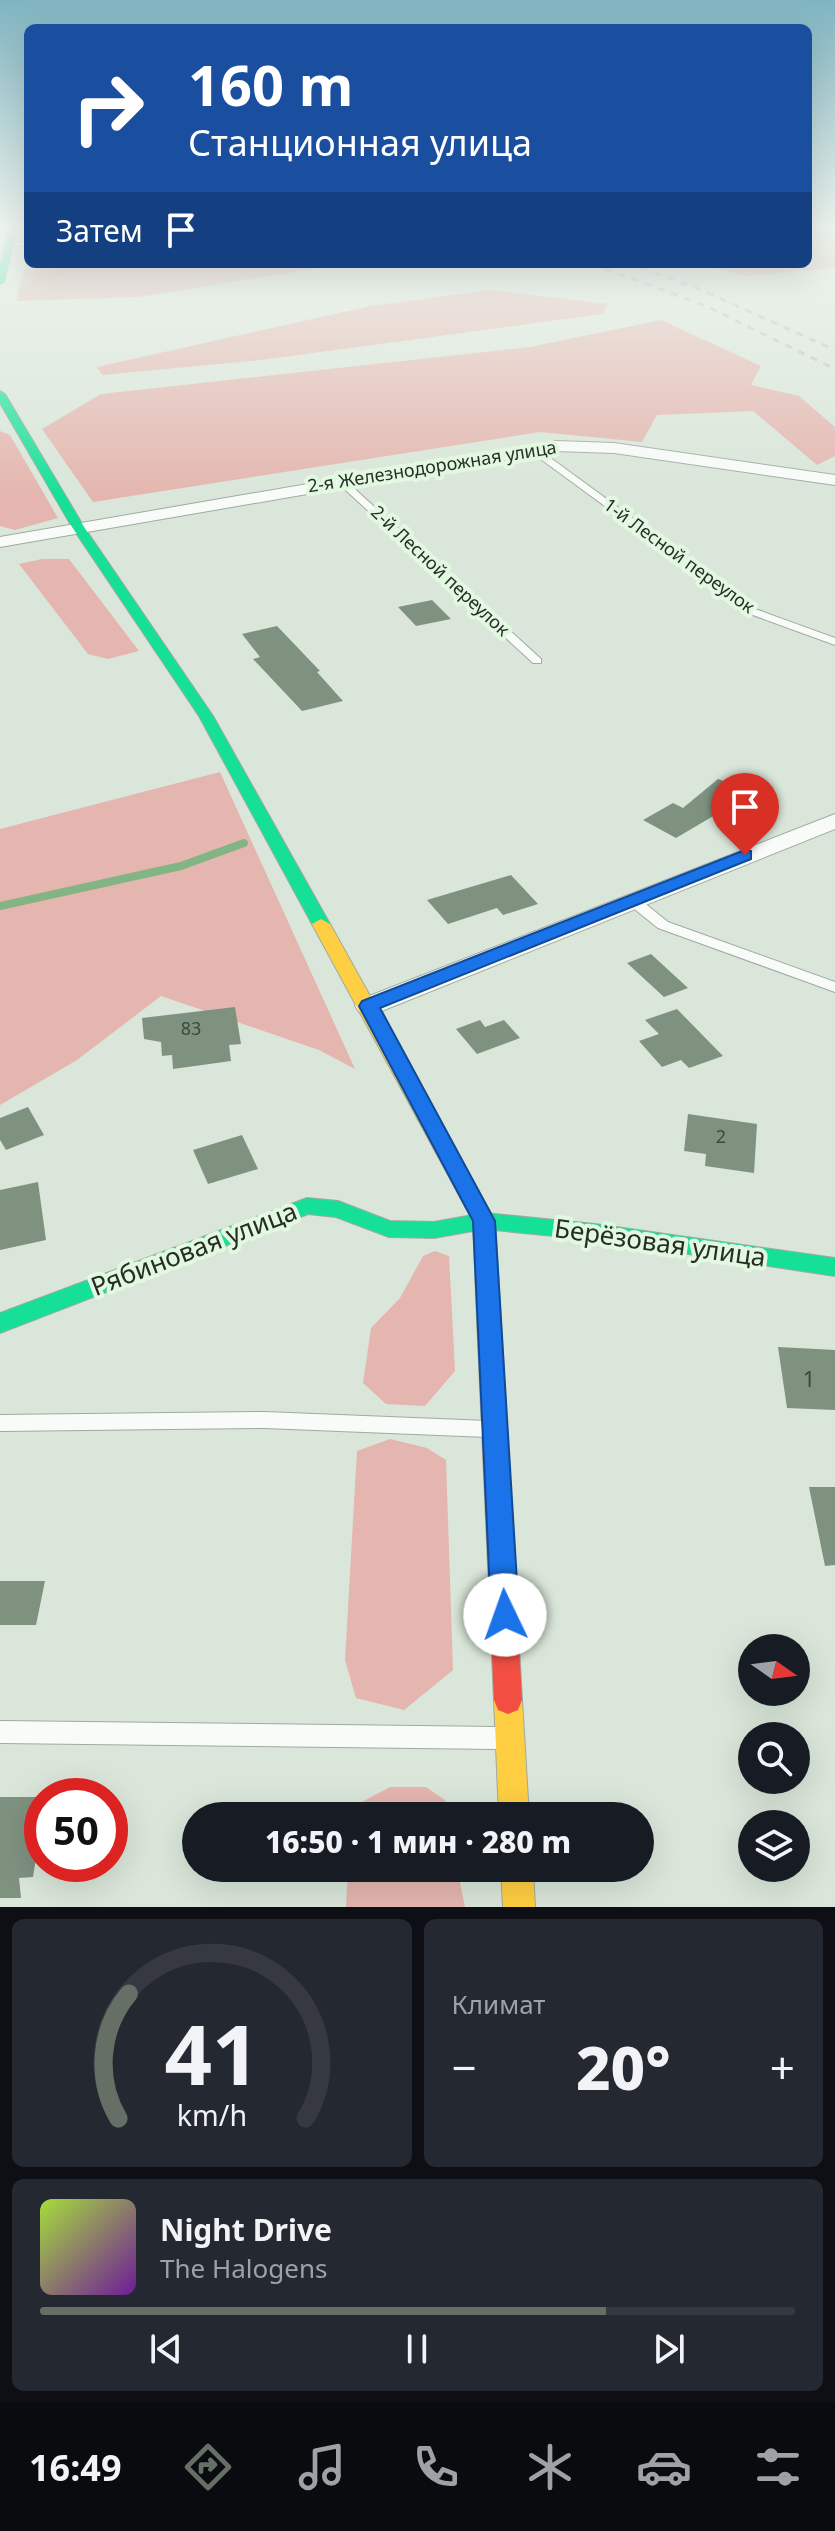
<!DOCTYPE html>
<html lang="ru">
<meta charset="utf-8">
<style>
body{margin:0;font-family:"Noto Sans",sans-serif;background:#242831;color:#f1f3f6;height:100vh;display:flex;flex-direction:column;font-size:30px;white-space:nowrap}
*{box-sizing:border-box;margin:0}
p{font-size:26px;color:#9ea1a6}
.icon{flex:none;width:44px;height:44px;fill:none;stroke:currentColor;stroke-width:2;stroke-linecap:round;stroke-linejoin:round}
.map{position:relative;height:1907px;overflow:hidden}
.drawer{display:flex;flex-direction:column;gap:12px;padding:12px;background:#0d0f14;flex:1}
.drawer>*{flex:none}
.banner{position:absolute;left:24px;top:24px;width:788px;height:244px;border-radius:12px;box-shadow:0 8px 32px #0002;background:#1a4fa0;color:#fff;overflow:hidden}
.needle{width:52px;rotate:104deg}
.buttons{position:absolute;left:738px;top:1634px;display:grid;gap:16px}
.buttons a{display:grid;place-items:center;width:72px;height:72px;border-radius:50%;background:#171b24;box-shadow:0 8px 32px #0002;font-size:40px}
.speed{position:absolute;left:24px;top:1778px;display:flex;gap:16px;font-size:40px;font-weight:700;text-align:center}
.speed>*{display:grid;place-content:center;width:104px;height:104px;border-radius:50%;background:#171b24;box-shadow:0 8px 32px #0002;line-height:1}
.speed .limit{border:12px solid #d22;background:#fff;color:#111}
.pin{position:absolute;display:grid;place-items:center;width:68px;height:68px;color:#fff;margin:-82px -34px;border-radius:50% 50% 50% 0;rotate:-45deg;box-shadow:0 0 8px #0007}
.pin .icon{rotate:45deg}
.me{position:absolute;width:88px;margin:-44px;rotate:357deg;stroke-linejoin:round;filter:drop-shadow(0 0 6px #0008)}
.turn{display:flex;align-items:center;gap:28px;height:168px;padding:0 32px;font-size:36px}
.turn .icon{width:104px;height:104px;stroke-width:2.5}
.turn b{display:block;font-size:56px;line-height:68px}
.then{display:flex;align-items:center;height:76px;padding:0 32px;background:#0003;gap:16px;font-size:30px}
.big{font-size:60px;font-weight:800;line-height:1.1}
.drawer .tile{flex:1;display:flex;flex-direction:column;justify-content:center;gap:12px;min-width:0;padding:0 28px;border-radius:12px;background:#242831}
.drawer .dial{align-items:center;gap:0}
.dial svg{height:208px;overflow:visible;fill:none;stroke:#363941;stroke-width:7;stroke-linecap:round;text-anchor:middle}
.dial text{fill:#f1f3f6;stroke:none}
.song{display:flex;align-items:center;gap:24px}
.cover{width:96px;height:96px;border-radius:12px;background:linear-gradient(135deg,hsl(80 70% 55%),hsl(280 70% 35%))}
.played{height:8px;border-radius:4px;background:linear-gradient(90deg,#656f65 75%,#363941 75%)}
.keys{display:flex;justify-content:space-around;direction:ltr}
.heat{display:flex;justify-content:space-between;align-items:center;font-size:44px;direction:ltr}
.drawer .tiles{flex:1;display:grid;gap:12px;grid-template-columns:1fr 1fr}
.tile:last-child{grid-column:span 2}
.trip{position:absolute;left:182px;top:1802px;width:472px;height:80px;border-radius:40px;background:#171b24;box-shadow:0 8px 32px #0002;font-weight:800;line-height:80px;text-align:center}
.tab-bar{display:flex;height:128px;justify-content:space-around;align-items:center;background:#090b0e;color:#9ea1a6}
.tab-bar .icon{width:56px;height:56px}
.tab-bar .on{color:#656f65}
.tab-bar b{font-size:36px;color:#f1f3f6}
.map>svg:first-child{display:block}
.forest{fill:#e4b6af}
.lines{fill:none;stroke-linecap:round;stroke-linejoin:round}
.stream{stroke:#83b584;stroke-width:8}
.building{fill:#7f9280}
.lane-casing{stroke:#a0aaa0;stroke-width:2}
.street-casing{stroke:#a0aaa0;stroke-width:2}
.fast-casing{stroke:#a0aaa0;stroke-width:2}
.slow-casing{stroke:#a0aaa0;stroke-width:2}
.jam-casing{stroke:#a0aaa0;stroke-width:2}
.lane{fill:#f9fbf9;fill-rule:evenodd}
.street{fill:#f9fbf9;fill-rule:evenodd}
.fast{fill:#16e098;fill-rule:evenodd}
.slow{fill:#ffcf43;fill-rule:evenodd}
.jam{fill:#f24e42;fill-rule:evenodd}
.rail{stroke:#bfc1bf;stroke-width:3;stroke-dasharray:7 7;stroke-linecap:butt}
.route{fill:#1a73e8;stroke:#114b97;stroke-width:2}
.labels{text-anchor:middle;stroke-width:8;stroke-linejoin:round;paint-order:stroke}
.far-street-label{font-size:18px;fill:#262f26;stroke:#e2f8e1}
.number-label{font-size:18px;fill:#3c483c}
.near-number-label{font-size:22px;fill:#3c483c}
.near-street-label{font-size:26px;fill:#262f26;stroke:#e2f8e1}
</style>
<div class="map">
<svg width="835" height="1907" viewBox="0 0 835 1907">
<rect width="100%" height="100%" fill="#dae6d9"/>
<path class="forest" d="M 808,229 L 835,229 L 835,268 L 746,276 L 699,264 L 808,264 Z
M 28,252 L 28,264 L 344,264 L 138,297 L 16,301 Z
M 491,290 L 608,304 L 603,314 L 261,360 L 102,375 L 97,367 L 370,306 Z
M 661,320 L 761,366 L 751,385 L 799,396 L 835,427 L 835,456 L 817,465 L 753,411 L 657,415 L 642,442 L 540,432 L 93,502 L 42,429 L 101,394 L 530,347 Z
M 0,431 L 10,435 L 58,518 L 15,530 L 0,526 Z
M 42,559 L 69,559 L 139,651 L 108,659 L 88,654 L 19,564 Z
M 220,772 L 355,1069 L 319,1050 L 161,996 L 77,1060 L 0,1105 L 0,829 Z
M 435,1251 L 449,1256 L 455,1371 L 425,1406 L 386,1404 L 363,1383 L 371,1328 L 400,1298 L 423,1256 Z
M 390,1439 L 427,1448 L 446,1460 L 453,1670 L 404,1710 L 356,1698 L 345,1660 L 357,1451 Z
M 390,1787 L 426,1787 L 445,1800 L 448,1816 L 358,1816 L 360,1803 Z
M 348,1868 L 457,1868 L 465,1907 L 346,1907 Z"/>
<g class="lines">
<path class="stream" d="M 0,906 L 181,866 L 244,843"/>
</g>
<path class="building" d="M 432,600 L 451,619 L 416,626 L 398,607 Z
M 277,626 L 320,671 L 317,672 L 343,701 L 302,711 L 253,659 L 260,657 L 242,634 Z
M 718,779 L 754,792 L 676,838 L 643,820 L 673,803 L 683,808 Z
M 511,875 L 538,904 L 503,915 L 497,908 L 448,924 L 427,900 Z
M 651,954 L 688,988 L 664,997 L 627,963 Z
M 235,1007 L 241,1044 L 229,1045 L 231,1061 L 173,1069 L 172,1055 L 162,1056 L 161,1042 L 144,1039 L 142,1018 Z
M 677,1009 L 723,1056 L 689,1068 L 681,1060 L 662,1067 L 639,1041 L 659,1034 L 645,1020 Z
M 480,1020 L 485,1027 L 504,1020 L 520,1038 L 477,1054 L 456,1029 Z
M 28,1107 L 44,1135 L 6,1150 L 0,1140 L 0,1118 Z
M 688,1114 L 757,1124 L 754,1173 L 705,1166 L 706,1154 L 684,1151 Z
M 242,1135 L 258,1169 L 208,1184 L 193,1150 Z
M 38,1182 L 46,1240 L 0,1250 L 0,1190 Z
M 778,1347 L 835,1350 L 835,1410 L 787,1408 Z
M 809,1487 L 835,1487 L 835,1565 L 825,1566 Z
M 0,1581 L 45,1581 L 36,1625 L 0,1625 Z
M 0,1797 L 42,1797 L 42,1821 L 33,1877 L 19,1878 L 21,1898 L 0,1898 Z"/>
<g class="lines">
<g class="lane-casing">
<path id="lane" d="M 9,242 L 28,242 L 28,246 L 7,245 Z
M 531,448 L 537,448 L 690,560 L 747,606 L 835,638 L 835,645 L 739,610 L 684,564 L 531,452 Z
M 339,480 L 345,480 L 541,659 L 541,663 L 533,663 L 339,484 Z
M 632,896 L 637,897 L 668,922 L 835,982 L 835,992 L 658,928 L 627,903 L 625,900 L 627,897 Z
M 265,1412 L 488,1421 L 495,1423 L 498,1429 L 495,1435 L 488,1437 L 265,1428 L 0,1431 L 0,1415 Z
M 0,1721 L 498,1727 L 506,1730 L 509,1738 L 506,1746 L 498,1749 L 0,1743 Z"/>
</g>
<g class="street-casing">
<path id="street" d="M 556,441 L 614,443 L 835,475 L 835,485 L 614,453 L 556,451 L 0,547 L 0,537 Z
M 835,814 L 835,829 L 379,1012 L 359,1012 L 355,1006 L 359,1000 Z"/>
</g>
<g class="fast-casing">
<path id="fast" d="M 9,229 L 17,229 L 4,282 L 0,284 L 0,266 Z
M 0,391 L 5,394 L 84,527 L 213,716 L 330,924 L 327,928 L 321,929 L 312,924 L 199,716 L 72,527 L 0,403 Z
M 307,1198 L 338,1201 L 390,1221 L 434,1222 L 484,1213 L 595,1224 L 835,1258 L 835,1276 L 595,1240 L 484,1229 L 434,1238 L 389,1237 L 336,1217 L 308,1214 L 0,1333 L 0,1313 Z"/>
</g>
<g class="slow-casing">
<path id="slow" d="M 321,919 L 330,924 L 495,1221 L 502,1340 L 498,1347 L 490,1350 L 482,1347 L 478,1340 L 473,1221 L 312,924 Z
M 508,1686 L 518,1690 L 522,1700 L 529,1816 L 499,1816 L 494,1700 L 498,1690 Z
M 501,1868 L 533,1868 L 535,1907 L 503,1907 Z"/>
</g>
<g class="jam-casing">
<path id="jam" d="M 490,1330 L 498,1333 L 502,1340 L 522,1700 L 518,1710 L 508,1714 L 498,1710 L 494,1700 L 478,1340 L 482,1333 Z"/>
</g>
<use href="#lane" class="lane"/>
<use href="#street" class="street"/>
<use href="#fast" class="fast"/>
<use href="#slow" class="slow"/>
<use href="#jam" class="jam"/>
<path class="rail" d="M 592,264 L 706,306 L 835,369
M 628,264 L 697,288 L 835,350"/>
</g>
<linearGradient id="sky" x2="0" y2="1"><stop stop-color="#7fb4c0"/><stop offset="0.46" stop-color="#eef4ee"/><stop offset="1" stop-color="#eef4ee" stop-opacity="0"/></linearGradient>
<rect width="835" height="496" fill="url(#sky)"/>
<path class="route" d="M 745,850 L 751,851 L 751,859 L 380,1008 L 495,1221 L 519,1615 L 515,1624 L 505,1628 L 495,1624 L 491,1615 L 473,1221 L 359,1006 L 362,1001 Z"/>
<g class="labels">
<g class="far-street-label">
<text transform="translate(432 467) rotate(-9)" y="6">2-я Железнодорожная улица</text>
<text transform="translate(679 556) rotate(36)" y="6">1-й Лесной переулок</text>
<text transform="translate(440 571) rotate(43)" y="6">2-й Лесной переулок</text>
</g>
<g class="number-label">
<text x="191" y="1035">83</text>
<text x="721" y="1143">2</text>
</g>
<g class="near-number-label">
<text x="809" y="1387">1</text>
</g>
<g class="near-street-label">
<text transform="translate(660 1243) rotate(8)" y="9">Берёзовая улица</text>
<text transform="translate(194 1249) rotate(-21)" y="9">Рябиновая улица</text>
</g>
</g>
</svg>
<div class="buttons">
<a><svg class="needle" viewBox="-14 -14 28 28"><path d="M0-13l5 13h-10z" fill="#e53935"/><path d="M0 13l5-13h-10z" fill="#9ea1a6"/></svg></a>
<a><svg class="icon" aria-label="search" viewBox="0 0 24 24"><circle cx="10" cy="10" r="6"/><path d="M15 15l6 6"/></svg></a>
<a><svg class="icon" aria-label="layers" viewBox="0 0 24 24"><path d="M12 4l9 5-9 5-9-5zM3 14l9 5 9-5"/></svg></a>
</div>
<div class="speed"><div class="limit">50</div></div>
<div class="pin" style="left:745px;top:855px;background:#d93025"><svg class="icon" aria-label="arrive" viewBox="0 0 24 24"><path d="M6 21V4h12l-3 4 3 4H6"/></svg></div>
<svg class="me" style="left:505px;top:1615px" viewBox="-20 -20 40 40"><circle r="19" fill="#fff"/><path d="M0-13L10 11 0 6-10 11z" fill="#1a73e8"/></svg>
<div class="trip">16:50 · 1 мин · 280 m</div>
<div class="banner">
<div class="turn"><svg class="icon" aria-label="right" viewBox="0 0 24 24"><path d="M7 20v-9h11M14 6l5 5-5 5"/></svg><div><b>160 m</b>Станционная улица</div></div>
<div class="then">Затем<svg class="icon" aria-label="arrive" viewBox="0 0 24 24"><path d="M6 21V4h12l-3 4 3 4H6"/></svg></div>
</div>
</div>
<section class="drawer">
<div class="tiles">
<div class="tile dial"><svg viewBox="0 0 100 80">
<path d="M14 69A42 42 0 1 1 86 69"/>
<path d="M14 69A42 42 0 0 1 18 21" stroke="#656f65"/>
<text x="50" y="56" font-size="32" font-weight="700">41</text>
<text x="50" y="72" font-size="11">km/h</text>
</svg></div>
<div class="tile"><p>Климат</p>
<div class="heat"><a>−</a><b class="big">20°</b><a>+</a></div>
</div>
<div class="tile">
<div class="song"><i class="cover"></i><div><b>Night Drive</b><p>The Halogens</p></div></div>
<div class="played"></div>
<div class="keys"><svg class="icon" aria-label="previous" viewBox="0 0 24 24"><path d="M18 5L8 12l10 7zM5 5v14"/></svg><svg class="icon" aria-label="pause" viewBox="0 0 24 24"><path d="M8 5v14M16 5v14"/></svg><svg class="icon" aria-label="next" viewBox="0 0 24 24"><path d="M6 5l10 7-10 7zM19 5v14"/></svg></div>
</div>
</div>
</section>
<nav class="tab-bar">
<b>16:49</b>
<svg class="icon on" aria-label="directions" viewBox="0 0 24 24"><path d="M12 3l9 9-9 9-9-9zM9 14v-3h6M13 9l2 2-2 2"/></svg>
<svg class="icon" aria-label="music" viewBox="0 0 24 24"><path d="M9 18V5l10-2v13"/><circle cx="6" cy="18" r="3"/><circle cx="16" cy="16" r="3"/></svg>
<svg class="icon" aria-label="phone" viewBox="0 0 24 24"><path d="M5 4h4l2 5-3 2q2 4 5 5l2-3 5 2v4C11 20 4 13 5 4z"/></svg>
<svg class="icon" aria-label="climate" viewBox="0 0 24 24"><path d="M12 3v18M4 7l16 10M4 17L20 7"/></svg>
<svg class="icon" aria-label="car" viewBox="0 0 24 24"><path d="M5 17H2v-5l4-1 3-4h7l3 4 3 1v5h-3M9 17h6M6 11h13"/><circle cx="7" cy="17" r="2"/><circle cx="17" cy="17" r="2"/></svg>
<svg class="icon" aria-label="filters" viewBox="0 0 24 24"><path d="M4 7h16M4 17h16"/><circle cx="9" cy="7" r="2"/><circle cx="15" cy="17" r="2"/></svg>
</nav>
